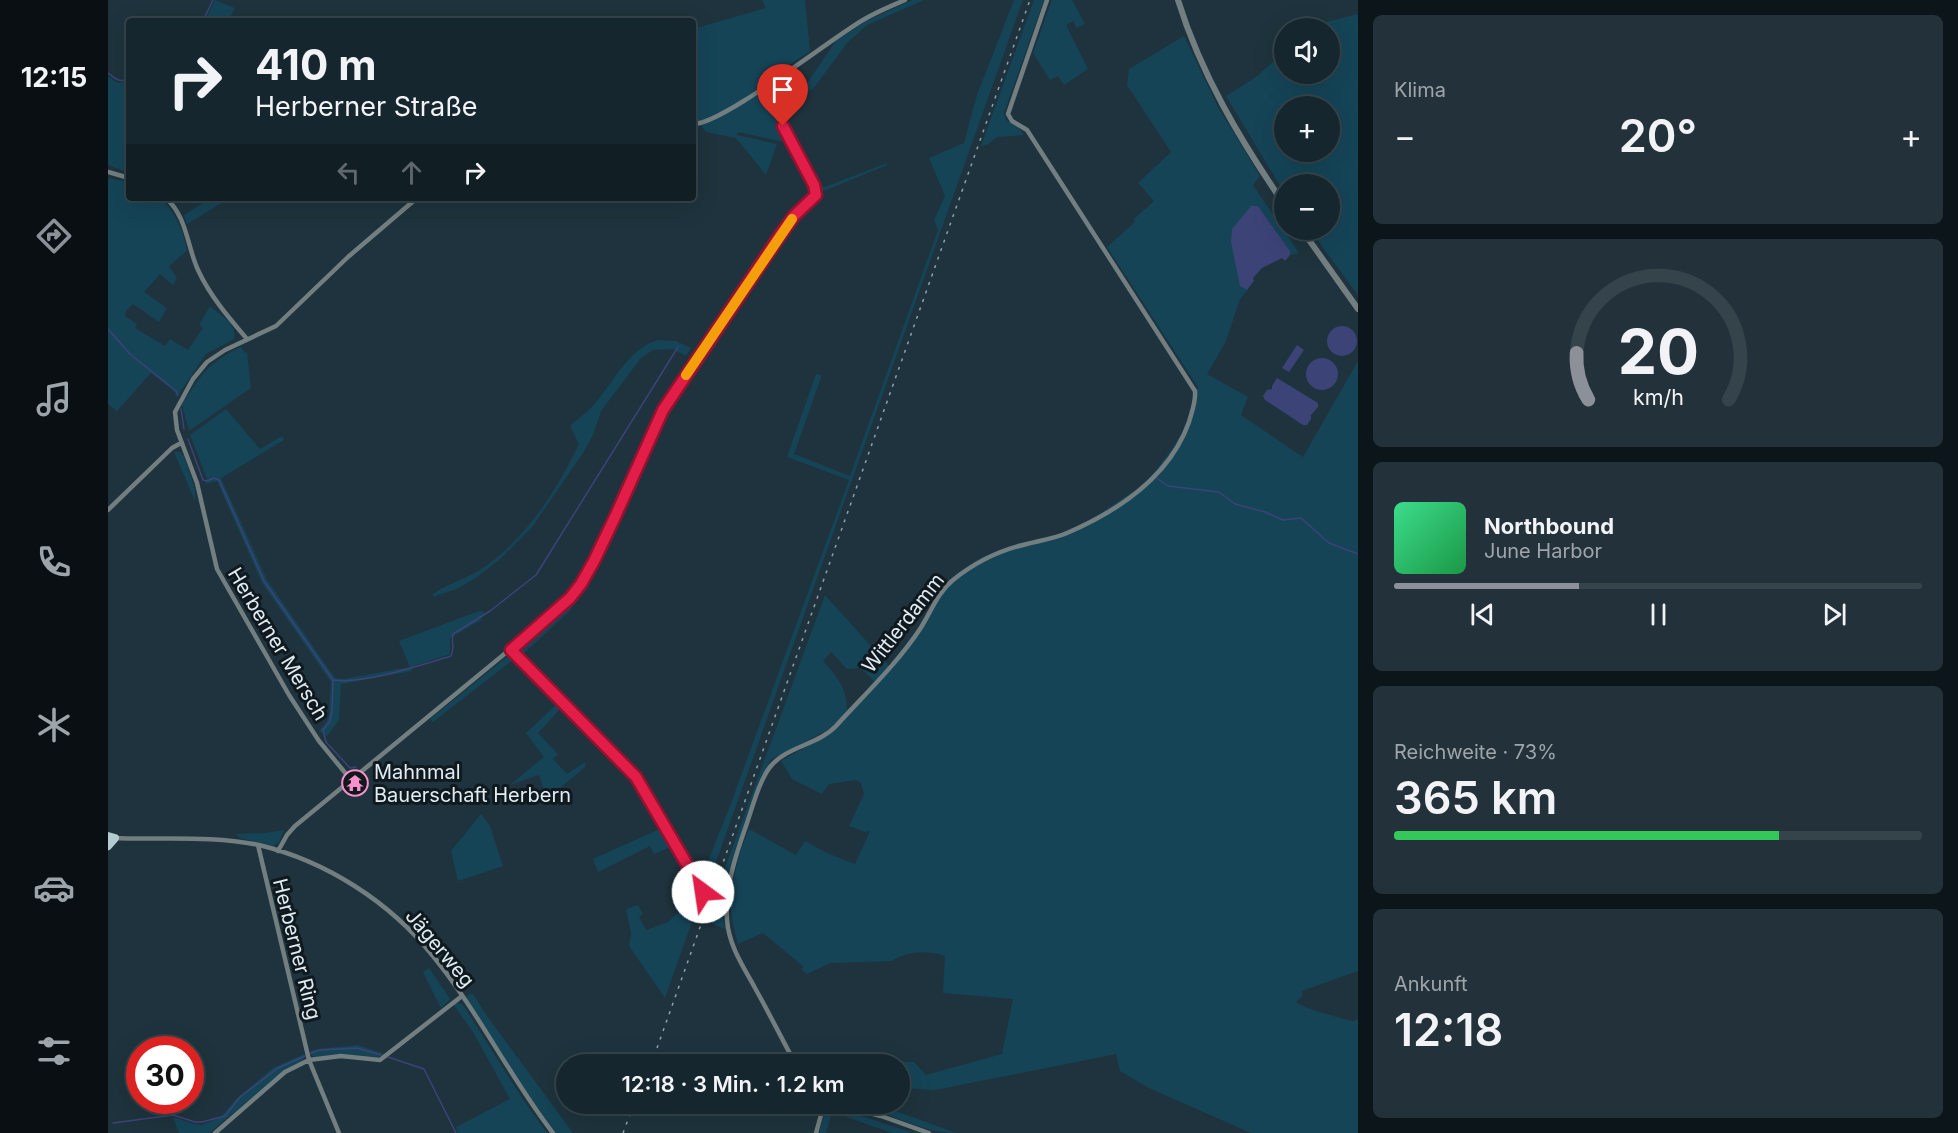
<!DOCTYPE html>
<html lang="de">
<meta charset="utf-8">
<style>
body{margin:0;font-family:Inter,sans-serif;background:#23323a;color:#f1f3f6;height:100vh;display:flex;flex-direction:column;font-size:22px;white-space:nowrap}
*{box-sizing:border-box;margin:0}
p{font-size:20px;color:#9ea5aa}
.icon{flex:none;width:33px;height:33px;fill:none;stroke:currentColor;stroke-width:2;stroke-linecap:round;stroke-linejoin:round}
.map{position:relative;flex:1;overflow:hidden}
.sheet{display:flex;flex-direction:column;gap:15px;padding:15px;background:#0c1519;width:600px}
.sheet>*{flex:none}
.top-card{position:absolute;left:18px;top:18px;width:570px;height:183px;border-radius:6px;box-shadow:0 6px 24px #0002,0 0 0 2px #35434a;background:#16262e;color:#f1f3f6;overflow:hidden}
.fabs{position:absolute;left:1166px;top:18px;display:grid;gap:12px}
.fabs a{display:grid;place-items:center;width:66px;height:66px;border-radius:50%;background:#16262e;box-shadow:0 6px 24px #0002,0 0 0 2px #35434a;font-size:30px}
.speed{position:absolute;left:18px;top:1036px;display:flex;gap:12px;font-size:30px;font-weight:700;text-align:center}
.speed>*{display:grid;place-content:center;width:78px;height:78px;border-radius:50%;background:#16262e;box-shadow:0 6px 24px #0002,0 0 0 2px #35434a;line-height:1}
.speed .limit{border:9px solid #d22;background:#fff;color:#111}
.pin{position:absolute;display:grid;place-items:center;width:51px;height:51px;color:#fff;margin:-62px -26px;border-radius:50% 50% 50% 0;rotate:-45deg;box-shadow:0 0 6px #0007}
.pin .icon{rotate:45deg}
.me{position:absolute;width:66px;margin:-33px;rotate:329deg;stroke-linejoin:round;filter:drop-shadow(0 0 4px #0008)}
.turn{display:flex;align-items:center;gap:21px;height:126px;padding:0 30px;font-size:27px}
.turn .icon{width:78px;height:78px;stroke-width:2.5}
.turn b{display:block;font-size:42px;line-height:51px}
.lanes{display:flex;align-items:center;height:57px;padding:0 30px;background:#0003;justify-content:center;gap:30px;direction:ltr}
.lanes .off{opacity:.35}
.big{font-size:45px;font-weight:600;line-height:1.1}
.sheet .widget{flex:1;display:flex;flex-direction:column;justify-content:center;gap:9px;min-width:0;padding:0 21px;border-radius:9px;background:#23323a}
.sheet .dial{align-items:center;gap:0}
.dial svg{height:156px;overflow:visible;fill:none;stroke:#35434a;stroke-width:7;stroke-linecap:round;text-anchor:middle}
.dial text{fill:#f1f3f6;stroke:none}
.song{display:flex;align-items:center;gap:18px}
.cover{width:72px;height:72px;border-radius:9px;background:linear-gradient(135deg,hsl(150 70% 55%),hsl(140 70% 35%))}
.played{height:6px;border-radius:3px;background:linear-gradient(90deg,#8c9099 35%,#35434a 35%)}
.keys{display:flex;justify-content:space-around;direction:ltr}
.heat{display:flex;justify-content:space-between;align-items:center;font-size:33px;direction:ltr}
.charge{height:9px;border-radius:4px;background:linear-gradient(90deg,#34c759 73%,#35434a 0)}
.trip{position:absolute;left:448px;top:1054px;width:354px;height:60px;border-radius:30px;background:#16262e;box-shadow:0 6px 24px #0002,0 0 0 2px #35434a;font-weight:600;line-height:60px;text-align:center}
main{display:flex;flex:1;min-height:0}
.tabs{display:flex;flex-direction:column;width:108px;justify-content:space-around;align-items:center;background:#090f12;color:#9ea5aa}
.tabs .icon{width:42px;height:42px}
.tabs .on{color:#8c9099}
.tabs b{font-size:27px;color:#f1f3f6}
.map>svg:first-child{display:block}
.green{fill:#154457;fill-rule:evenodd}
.water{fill:#3c4377}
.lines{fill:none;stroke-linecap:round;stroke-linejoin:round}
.stream{stroke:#3c4377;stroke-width:1.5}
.minor-tunnel{stroke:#3b4f58;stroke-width:4.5;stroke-dasharray:4.5 2;stroke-linecap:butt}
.minor{stroke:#727e7f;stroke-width:4.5}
.tertiary{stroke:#727e7f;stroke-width:6}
.primary{stroke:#b3cccf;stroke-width:8}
.rail{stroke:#90a1a8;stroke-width:1.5;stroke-dasharray:3 6;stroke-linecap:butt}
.route-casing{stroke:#92132f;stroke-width:15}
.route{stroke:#e11d48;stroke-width:10}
.slow{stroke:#f59e0b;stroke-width:10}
.labels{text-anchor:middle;stroke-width:6;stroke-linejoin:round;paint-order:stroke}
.street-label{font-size:20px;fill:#dfecf2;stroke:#10191e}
.poi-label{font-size:20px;fill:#dfecf2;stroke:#10191e;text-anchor:start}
</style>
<main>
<nav class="tabs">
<b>12:15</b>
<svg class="icon on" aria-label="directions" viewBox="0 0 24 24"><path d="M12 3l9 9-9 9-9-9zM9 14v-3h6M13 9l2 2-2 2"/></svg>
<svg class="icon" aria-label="music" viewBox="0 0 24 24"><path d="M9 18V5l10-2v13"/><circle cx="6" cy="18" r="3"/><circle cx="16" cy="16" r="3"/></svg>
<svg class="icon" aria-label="phone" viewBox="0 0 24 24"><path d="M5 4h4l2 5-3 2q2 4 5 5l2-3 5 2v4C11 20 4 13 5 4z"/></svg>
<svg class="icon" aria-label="climate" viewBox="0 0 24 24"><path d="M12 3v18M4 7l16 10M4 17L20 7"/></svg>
<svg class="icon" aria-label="car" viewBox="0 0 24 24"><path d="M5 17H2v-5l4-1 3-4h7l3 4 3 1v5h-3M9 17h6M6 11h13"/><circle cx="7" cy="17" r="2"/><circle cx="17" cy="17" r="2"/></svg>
<svg class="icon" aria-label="filters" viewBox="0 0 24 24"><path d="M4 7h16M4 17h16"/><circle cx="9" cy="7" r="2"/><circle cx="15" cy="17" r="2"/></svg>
</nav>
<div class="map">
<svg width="1250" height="1133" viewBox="0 0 1250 1133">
<rect width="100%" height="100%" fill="#1e333d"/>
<path class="green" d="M 107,0 L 127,8 L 120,21 L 97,21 Z
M 654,0 L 697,0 L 702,51 L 650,86 L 681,143 L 630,132 L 629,135 L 669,144 L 658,175 L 628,138 L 598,132 L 588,119 L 585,118 L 585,29 L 658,8 Z
M 804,0 L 816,0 L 759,25 L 739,43 L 705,89 L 700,91 L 699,83 L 728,41 L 758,21 Z
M 906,0 L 915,0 L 598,890 L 591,884 L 594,876 L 622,806 L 741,480 L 679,457 L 708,374 L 714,375 L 686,454 L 742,476 L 830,230 L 826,220 L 837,196 L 821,158 L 856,143 L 869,95 Z
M 926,0 L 936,0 L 896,113 L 898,120 L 910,127 L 916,135 L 889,137 L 880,144 L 873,146 Z
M 944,0 L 964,0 L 977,24 L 969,28 L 965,21 L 958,25 L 980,69 L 956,85 L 950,76 L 942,80 L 925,53 Z
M 1250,14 L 1250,295 L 1202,230 L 1221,230 L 1221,184 L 1176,184 L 1176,192 L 1118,96 L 1148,77 L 1176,52 L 1176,74 L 1221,74 L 1221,28 L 1205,28 L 1210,24 ZM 1176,106 L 1221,106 L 1221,152 L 1176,152 Z
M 1076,36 L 1110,107 L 1152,176 L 1145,185 L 1191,253 L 1182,255 L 1182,251 L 1150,206 L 1139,290 L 1141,289 L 1132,299 L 1118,341 L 1099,374 L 1140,397 L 1133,415 L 1195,457 L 1250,361 L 1250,971 L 1199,989 L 1194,991 L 1194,996 L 1188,1002 C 1194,1008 1235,1019 1245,1021 L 1250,1019 L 1250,1133 L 1143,1133 L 1041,1088 L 1012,1071 L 1008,1054 L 827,1090 L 797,1088 L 792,1094 L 792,1065 L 776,1065 L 776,1062 L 806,1062 L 818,1075 L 894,1054 L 905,999 L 835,993 L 837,956 C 820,950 799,951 784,961 L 722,963 L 699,974 L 693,969 L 696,967 L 655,933 L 630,944 C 627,932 623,919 623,906 C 623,880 631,853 641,829 L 688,855 L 697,841 L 719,853 L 747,864 L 762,831 L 757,832 L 741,826 L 756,794 L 753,783 L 748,780 L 721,784 L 714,794 L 684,779 L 673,761 L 726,731 L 729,725 L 662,760 L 627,851 L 617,892 L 614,895 L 607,895 L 717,595 L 781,666 L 811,627 L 831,594 L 848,574 L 874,557 L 907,544 L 942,538 L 979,522 L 1038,483 L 1064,449 L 1076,429 L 1090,387 L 999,247 L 1027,222 L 1026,219 L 1046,201 L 1030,183 L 1063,152 L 1019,85 L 1021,69 ZM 723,652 L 739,669 L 753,668 L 766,681 L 739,713 C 739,688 731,679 715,661 Z
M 0,76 L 10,83 L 21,81 L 21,173 L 0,165 Z
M 694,155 L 711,185 L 717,187 L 779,163 L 779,165 L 716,191 L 709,187 Z
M 0,178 L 21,182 L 21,198 L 52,198 C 68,213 75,229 79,251 L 61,266 L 69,278 L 65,285 L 52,274 L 36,292 L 59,308 L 51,322 L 25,304 L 18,311 L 17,316 L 29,324 L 27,328 L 57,346 L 62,339 L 80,350 L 95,328 L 91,325 L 102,306 C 112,315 130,324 126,339 L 98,354 L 68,398 L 67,392 L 43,373 L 9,411 L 0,404 Z
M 103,198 L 122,198 L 79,224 L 76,215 Z
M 549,340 L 568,341 L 583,348 L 578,356 L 565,349 L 545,350 L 533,358 L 493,411 L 485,435 L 475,453 L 424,527 L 391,560 L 369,577 L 351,588 L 325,597 L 325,594 C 339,584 355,580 370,571 C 416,542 448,492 471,444 L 462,426 C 469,419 477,414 484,407 C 505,384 518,351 549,340 Z
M 133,347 L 137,353 L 139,352 L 143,388 L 81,431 L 74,405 C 92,375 101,362 133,347 Z
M 118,409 L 152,449 L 174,436 L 176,440 L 113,478 L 159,580 L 227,678 L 235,679 L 302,667 L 291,641 L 371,611 L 376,612 L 373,620 L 342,638 L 342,654 L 303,667 L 304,671 L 233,684 L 231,720 L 219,736 L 211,731 L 219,721 L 221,715 L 223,682 L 154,583 L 109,481 L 97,484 L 99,479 L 82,435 Z
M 66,452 L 73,452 L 76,456 L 87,489 L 87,501 Z
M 462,602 L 465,605 L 461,612 L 415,654 L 412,648 L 415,645 Z
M 401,655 L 406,659 L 325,722 L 322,719 Z
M 452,701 L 456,705 L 430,733 L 450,754 L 445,759 L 459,774 L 477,762 L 477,767 L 451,789 L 437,793 L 431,775 L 402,785 L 436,757 L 418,733 Z
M 373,814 L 382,826 L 395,866 L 350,881 L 343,851 Z
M 554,828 L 563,847 L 546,854 L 542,846 L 490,872 L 485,859 Z
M 176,830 L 171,842 L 166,846 L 132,838 L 128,834 L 158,833 Z
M 606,902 L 613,906 L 617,929 L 600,922 Z
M 530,905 L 535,914 L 531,917 L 538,930 L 560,922 L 574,909 C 583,913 585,912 590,905 L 557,998 L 521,946 L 523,933 L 518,909 Z
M 321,968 L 342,999 L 333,1008 L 315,972 Z
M 361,994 L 365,994 L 379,1016 L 465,1133 L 448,1133 L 400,1065 L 361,1002 L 358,997 Z
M 349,1002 L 355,1005 L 414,1098 L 439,1133 L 350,1133 L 348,1127 L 402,1099 L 365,1032 L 345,1004 Z
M 250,1045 L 277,1054 L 269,1057 L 233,1054 L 207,1057 L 204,1056 L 203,1051 L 210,1049 Z
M 196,1054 L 197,1057 L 192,1064 L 176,1071 L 101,1133 L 71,1133 L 65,1117 L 86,1124 L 93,1125 L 112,1118 L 128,1099 L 165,1068 Z
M 776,1104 L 789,1104 L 787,1111 L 849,1133 C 823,1133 798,1122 773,1112 Z
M 732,1109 L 805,1133 L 785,1133 L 724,1112 L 718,1133 L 711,1133 L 716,1115 Z"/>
<path class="water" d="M 1143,206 L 1150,206 L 1182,251 L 1182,255 L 1177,261 L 1174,258 L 1154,268 L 1145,278 L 1146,281 L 1139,290 L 1132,286 L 1123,242 L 1124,229 Z
M1219 341a15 15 0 1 1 30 0a15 15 0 1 1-30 0Z
M 1189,345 L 1196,350 L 1181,372 L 1174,368 Z
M1198 374a16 16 0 1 1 32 0a16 16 0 1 1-32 0Z
M 1169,378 L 1210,403 L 1210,407 L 1203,415 L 1203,419 L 1199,425 L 1195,425 L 1157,400 L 1155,396 L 1159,390 L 1164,389 L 1164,386 Z"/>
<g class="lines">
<path class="stream" d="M 95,21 L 105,0
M 0,73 C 8,79 11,83 21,79
M 0,329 L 22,354 L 68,391 L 70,395
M 73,409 L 76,429
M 80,439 L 95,480 L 99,481 L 106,478 L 111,480 L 156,581 L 225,680 L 224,711 L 222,721 L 215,730 L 218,742 L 242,768 L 248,767
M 1047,477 L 1060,486 L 1111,492 L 1127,504 L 1157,512 L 1175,520 L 1193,518 L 1221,543 L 1250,554
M 225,680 C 254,685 313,665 343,656 C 347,649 343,642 345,634 L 382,611 L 428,575 L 570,347
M 201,1054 L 211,1050 L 249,1048 L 273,1055
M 280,1057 L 316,1069 L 348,1133
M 5,1123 L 65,1115 L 87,1122 L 94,1122 L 117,1116 L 132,1097 L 170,1068 L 197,1056"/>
<path class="minor-tunnel" d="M 595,892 L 606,897"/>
<path class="minor" d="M 585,124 C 614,125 722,39 755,20 C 768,12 783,6 797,0
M 0,172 L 21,178
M 58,198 C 79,217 79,246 90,270 C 102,296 121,318 139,339
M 0,510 L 64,448 L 73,443
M 403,650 L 528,777 L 595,892
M 243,780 L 211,741 L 181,695 L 109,569 L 89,483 L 69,430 L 67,412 L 85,379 L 99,362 L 117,350 L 168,326 L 240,257 L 309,198
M 5,838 C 52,840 105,835 151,845 C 218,861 282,902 325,956 C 370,1011 401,1076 445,1133
M 150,845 L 201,1060 L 233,1056 L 272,1060 L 354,996
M 170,851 L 179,835 L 187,826 L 439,619 L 462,598 L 473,583 L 486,561 L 507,517 L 555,410 L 673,234 L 686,216 L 708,195 L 706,185 L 654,88
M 606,897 L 619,902
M 688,1065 C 674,1039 661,1013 647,988 C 635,966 621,946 619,920 C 617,888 627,857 638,826 C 644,809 651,781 662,767 C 679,746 710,745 728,726 C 756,695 789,664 812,629 C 823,612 829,593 845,580 C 865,564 890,551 915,545 C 929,541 945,539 959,533 C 1010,511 1062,476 1081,422 C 1084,411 1088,402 1087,391 L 919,130 L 904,121 L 900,114 L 939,0
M 728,1104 L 773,1116 L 821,1133
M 107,1133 L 177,1072 L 201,1060 L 231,1133
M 708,1133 L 716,1104"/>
<path class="tertiary" d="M 1070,0 C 1093,74 1132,140 1176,204
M 1194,230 L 1250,309"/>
<path class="primary" d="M 0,836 L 7,838 L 0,846"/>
<path class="rail" d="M 543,1065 L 922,0
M 515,1133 L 526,1104"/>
</g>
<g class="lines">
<g class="route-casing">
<path id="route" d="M 595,892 L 528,777 L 403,650 L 462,598 L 473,584 L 486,561 L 507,517 L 555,410 L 673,234 L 686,216 L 708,195 L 706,185 L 675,126"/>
</g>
<use href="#route" class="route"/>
<path class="slow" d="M 578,375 L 684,219"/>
</g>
<defs>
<g id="temple-ring" transform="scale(1.35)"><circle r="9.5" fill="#10191e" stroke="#f890cb" stroke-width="1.5"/><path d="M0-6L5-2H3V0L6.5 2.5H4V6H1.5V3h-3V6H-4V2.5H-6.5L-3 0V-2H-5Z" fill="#f890cb"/></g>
</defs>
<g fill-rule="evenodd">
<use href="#temple-ring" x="247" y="783"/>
</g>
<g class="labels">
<g class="street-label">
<text transform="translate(795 623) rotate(-52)" y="7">Wittlerdamm</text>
<text transform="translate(170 644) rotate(59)" y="7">Herberner Mersch</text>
<text transform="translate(332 948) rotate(50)" y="7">Jägerweg</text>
<text transform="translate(189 949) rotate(76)" y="7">Herberner Ring</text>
</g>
<g class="poi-label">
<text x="266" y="779">Mahnmal<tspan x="266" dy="23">Bauerschaft Herbern</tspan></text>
</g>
</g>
</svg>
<div class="fabs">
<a><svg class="icon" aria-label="sound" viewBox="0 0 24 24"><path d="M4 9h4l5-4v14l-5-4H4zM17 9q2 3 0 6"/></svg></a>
<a>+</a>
<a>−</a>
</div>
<div class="speed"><div class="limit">30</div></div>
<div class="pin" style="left:675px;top:126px;background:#d93025"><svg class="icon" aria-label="arrive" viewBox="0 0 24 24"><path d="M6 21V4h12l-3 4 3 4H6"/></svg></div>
<svg class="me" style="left:595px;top:892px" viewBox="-20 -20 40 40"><circle r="19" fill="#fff"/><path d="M0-13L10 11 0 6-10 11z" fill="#e11d48"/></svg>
<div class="trip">12:18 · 3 Min. · 1.2 km</div>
<div class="top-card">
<div class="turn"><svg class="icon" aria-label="right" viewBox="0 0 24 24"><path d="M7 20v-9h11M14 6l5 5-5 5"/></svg><div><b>410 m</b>Herberner Straße</div></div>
<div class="lanes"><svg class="icon off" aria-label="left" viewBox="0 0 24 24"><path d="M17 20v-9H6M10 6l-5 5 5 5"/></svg><svg class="icon off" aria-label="ahead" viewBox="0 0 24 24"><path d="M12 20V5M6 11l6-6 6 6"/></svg><svg class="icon" aria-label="right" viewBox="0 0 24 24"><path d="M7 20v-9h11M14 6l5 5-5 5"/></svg></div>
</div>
</div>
<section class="sheet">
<div class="widget"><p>Klima</p>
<div class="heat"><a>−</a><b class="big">20°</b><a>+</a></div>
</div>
<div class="widget dial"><svg viewBox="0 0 100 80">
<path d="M14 69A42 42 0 1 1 86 69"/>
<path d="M14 69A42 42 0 0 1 8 45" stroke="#8c9099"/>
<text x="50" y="56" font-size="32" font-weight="700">20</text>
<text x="50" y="72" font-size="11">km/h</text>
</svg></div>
<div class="widget">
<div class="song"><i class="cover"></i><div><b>Northbound</b><p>June Harbor</p></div></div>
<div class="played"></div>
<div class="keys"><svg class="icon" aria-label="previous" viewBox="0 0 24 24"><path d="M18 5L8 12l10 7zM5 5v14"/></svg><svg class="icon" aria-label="pause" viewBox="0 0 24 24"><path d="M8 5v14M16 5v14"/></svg><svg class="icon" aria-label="next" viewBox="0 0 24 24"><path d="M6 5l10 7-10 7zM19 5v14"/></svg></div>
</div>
<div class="widget"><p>Reichweite · 73%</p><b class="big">365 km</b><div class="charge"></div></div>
<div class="widget"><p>Ankunft</p><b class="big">12:18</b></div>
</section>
</main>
